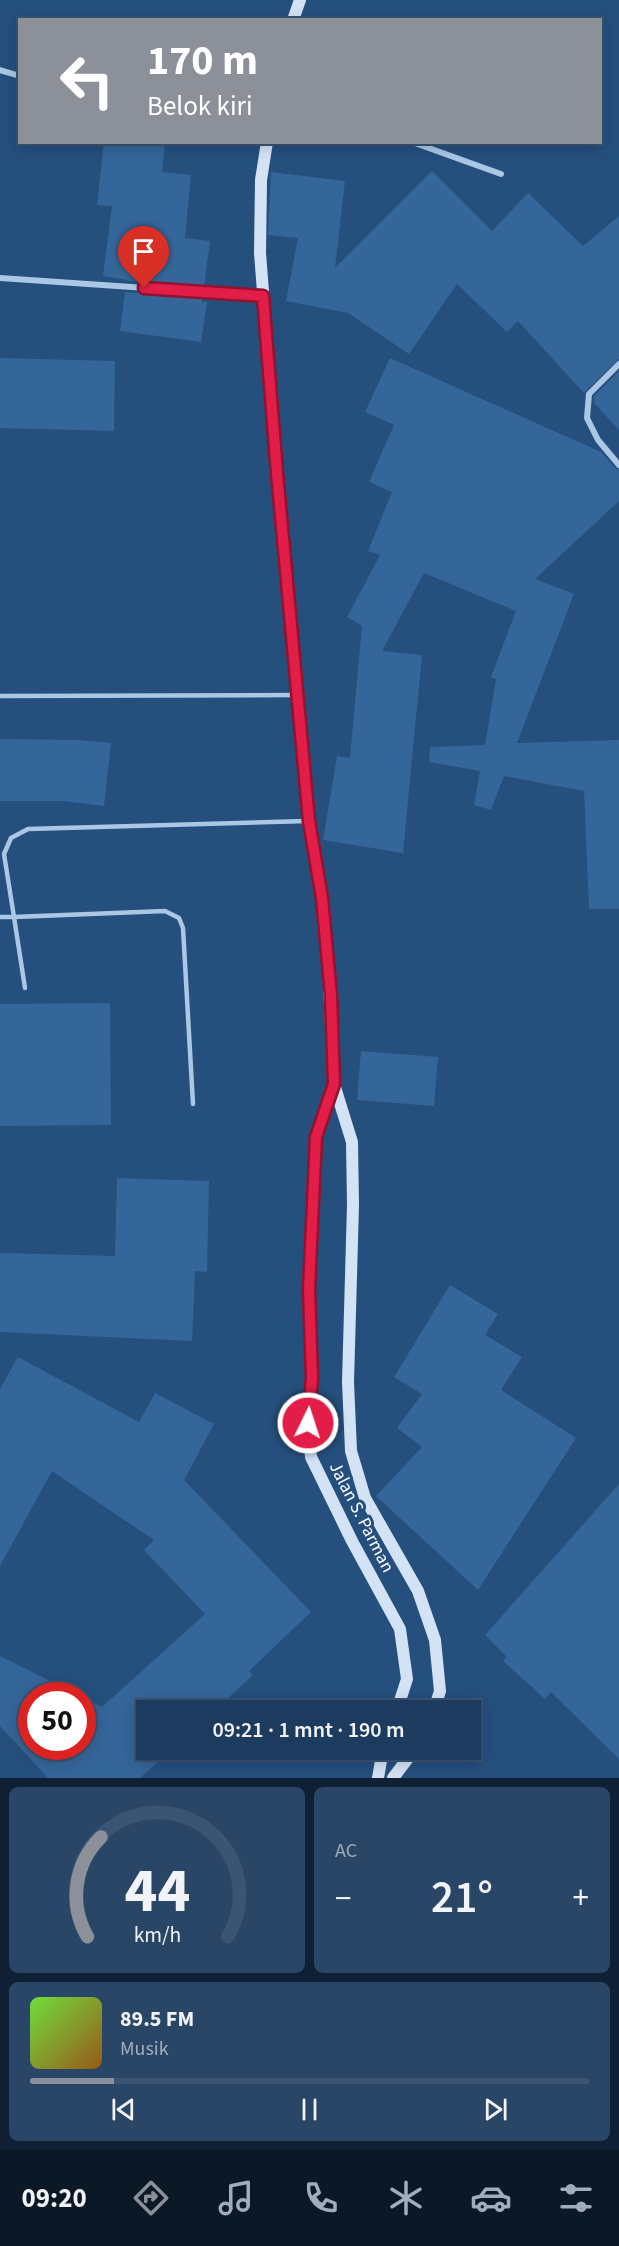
<!DOCTYPE html>
<html lang="id">
<meta charset="utf-8">
<style>
body{margin:0;font-family:"Source Sans 3",sans-serif;background:#294667;color:#f1f3f6;height:100vh;display:flex;flex-direction:column;font-size:22px;white-space:nowrap}
*{box-sizing:border-box;margin:0}
p{font-size:20px;color:#a0adbc}
.icon{flex:none;width:33px;height:33px;fill:none;stroke:currentColor;stroke-width:2;stroke-linecap:round;stroke-linejoin:round}
.map{position:relative;height:1778px;overflow:hidden}
.side{display:flex;flex-direction:column;gap:9px;padding:9px;background:#0f2034;flex:1}
.side>*{flex:none}
.guide{position:absolute;left:18px;top:18px;width:584px;height:126px;border-radius:0px;box-shadow:0 3px 15px #0003,0 0 0 2px #3a5573;background:#8c9099;color:#fff;overflow:hidden}
.speed{position:absolute;left:18px;top:1682px;display:flex;gap:12px;font-size:30px;font-weight:700;text-align:center}
.speed>*{display:grid;place-content:center;width:78px;height:78px;border-radius:50%;background:#1c3b5e;box-shadow:0 3px 15px #0003,0 0 0 2px #3a5573;line-height:1}
.speed .limit{border:9px solid #d22;background:#fff;color:#111}
.pin{position:absolute;display:grid;place-items:center;width:51px;height:51px;color:#fff;margin:-62px -26px;border-radius:50% 50% 50% 0;rotate:-45deg;box-shadow:0 0 6px #0007}
.pin .icon{rotate:45deg}
.me{position:absolute;width:66px;margin:-33px;rotate:4deg;stroke-linejoin:round;filter:drop-shadow(0 0 4px #0008)}
.turn{display:flex;align-items:center;gap:21px;height:126px;padding:0 30px;font-size:27px}
.turn .icon{width:78px;height:78px;stroke-width:2.5}
.turn b{display:block;font-size:42px;line-height:51px}
.big{font-size:45px;font-weight:600;line-height:1.1}
.side .widget{flex:1;display:flex;flex-direction:column;justify-content:center;gap:9px;min-width:0;padding:0 21px;border-radius:9px;background:#294667}
.side .dial{align-items:center;gap:0}
.dial svg{height:156px;overflow:visible;fill:none;stroke:#3a5573;stroke-width:7;stroke-linecap:round;text-anchor:middle}
.dial text{fill:#f1f3f6;stroke:none}
.song{display:flex;align-items:center;gap:18px}
.cover{width:72px;height:72px;border-radius:9px;background:linear-gradient(135deg,hsl(100 70% 55%),hsl(30 70% 35%))}
.played{height:6px;border-radius:3px;background:linear-gradient(90deg,#8c9099 15%,#3a5573 15%)}
.keys{display:flex;justify-content:space-around;direction:ltr}
.heat{display:flex;justify-content:space-between;align-items:center;font-size:33px;direction:ltr}
.side .tiles{flex:1;display:grid;gap:9px;grid-template-columns:1fr 1fr}
.widget:last-child{grid-column:span 2}
.trip{position:absolute;left:136px;top:1700px;width:345px;height:60px;border-radius:0px;background:#1c3b5e;box-shadow:0 3px 15px #0003,0 0 0 2px #3a5573;font-weight:600;line-height:60px;text-align:center}
.menu{display:flex;height:96px;justify-content:space-around;align-items:center;background:#0b1826;color:#a0adbc}
.menu .icon{width:42px;height:42px}
.menu .on{color:#8c9099}
.menu b{font-size:27px;color:#f1f3f6}
.map>svg:first-child{display:block}
.building{fill:#356699}
.lines{fill:none;stroke-linecap:round;stroke-linejoin:round}
.service{stroke:#aac7e5;stroke-width:4.5}
.minor{stroke:#aac7e5;stroke-width:6}
.secondary{stroke:#d3e3f5;stroke-width:12}
.route-casing{stroke:#92132f;stroke-width:15}
.route{stroke:#e11d48;stroke-width:10}
.labels{text-anchor:middle;stroke-width:6;stroke-linejoin:round;paint-order:stroke}
.street-label{font-size:18px;fill:#fff;stroke:#254f7d}
</style>
<div class="map">
<svg width="619" height="1778" viewBox="0 0 619 1778">
<rect width="100%" height="100%" fill="#254f7d"/>
<path class="building" d="M 104,142 L 165,142 L 162,172 L 191,175 L 185,238 L 210,241 L 204,287 L 127,281 L 127,280 L 103,276 L 112,206 L 97,205 Z
M 432,171 L 492,231 L 528,193 L 583,246 L 619,216 L 619,359 L 584,393 L 518,321 L 507,332 L 457,284 L 409,354 L 348,313 L 286,301 L 298,238 L 268,235 L 271,172 L 345,181 L 335,268 Z
M 125,292 L 203,297 L 202,302 L 207,302 L 201,342 L 120,331 Z
M 0,358 L 115,361 L 114,431 L 0,428 Z
M 390,358 L 601,452 L 615,468 L 619,470 L 619,501 L 535,579 L 574,594 L 517,743 L 619,740 L 619,909 L 589,909 L 584,791 L 504,776 L 491,810 L 474,805 L 480,771 L 429,762 L 430,747 L 485,745 L 496,679 L 491,677 L 516,611 L 424,573 L 382,651 L 422,655 L 403,853 L 323,840 L 337,756 L 350,758 L 362,626 L 347,617 L 380,555 L 368,551 L 392,492 L 369,482 L 394,425 L 365,412 Z
M 619,371 L 619,430 L 594,403 L 594,396 Z
M 0,739 L 80,740 L 111,743 L 104,806 L 63,801 L 0,801 Z
M 110,1003 L 111,1125 L 0,1126 L 0,1004 Z
M 361,1051 L 438,1057 L 434,1106 L 357,1100 Z
M 117,1178 L 209,1181 L 207,1272 L 195,1271 L 192,1341 L 0,1332 L 0,1253 L 115,1256 Z
M 450,1285 L 498,1314 L 485,1335 L 522,1357 L 501,1390 L 576,1438 L 478,1590 L 376,1496 L 422,1447 L 397,1428 L 422,1394 L 394,1377 Z
M 18,1357 L 139,1422 L 155,1393 L 214,1424 L 184,1480 L 311,1612 L 249,1671 L 253,1675 L 215,1710 L 147,1710 L 147,1749 L 172,1749 L 140,1778 L 48,1778 L 0,1726 L 0,1656 L 78,1695 L 32,1695 L 32,1746 L 82,1746 L 82,1697 L 102,1707 L 205,1614 L 144,1550 L 154,1540 L 52,1471 L 0,1566 L 0,1389 Z
M 619,1484 L 619,1759 L 551,1692 L 545,1699 L 503,1661 L 507,1657 L 485,1635 Z"/>
<g class="lines">
<path class="service" d="M 0,696 L 295,695
M 0,917 L 14,917 L 4,854 L 11,838 L 28,829 L 307,821
M 25,988 L 14,917 L 165,911 L 179,918 L 183,928 L 193,1104"/>
<path class="minor" d="M 0,70 L 20,76
M 412,142 L 501,174
M 0,278 L 263,296
M 619,364 L 589,394 L 587,418 L 598,440 L 619,465"/>
<path class="secondary" d="M 293,20 L 300,0
M 267,142 L 261,180 L 260,253 L 277,473 L 309,821 L 322,898 L 327,945 L 334,1084 L 352,1142 L 353,1205 L 348,1382 L 351,1451 L 365,1498 L 418,1591 L 435,1640 L 440,1691 L 434,1710
M 334,1084 L 316,1137 L 309,1289 L 312,1378 L 308,1423 L 311,1457 L 352,1541 L 400,1629 L 407,1679 L 397,1710
M 378,1778 L 383,1749
M 393,1778 L 415,1749"/>
</g>
<g class="lines">
<g class="route-casing">
<path id="route" d="M 144,288 L 263,296 L 277,473 L 309,821 L 322,898 L 331,995 L 334,1084 L 316,1137 L 309,1289 L 312,1378 L 308,1423"/>
</g>
<use href="#route" class="route"/>
</g>
<g class="labels">
<g class="street-label">
<text transform="translate(362 1517) rotate(63)" y="6">Jalan S. Parman</text>
</g>
</g>
</svg>
<div class="speed"><div class="limit">50</div></div>
<div class="pin" style="left:144px;top:288px;background:#d93025"><svg class="icon" aria-label="arrive" viewBox="0 0 24 24"><path d="M6 21V4h12l-3 4 3 4H6"/></svg></div>
<svg class="me" style="left:308px;top:1423px" viewBox="-20 -20 40 40"><circle r="17" fill="#e11d48" stroke="#fff" stroke-width="3"/><path d="M0-11L8 9 0 5-8 9z" fill="#fff"/></svg>
<div class="trip">09:21 · 1 mnt · 190 m</div>
<div class="guide">
<div class="turn"><svg class="icon" aria-label="left" viewBox="0 0 24 24"><path d="M17 20v-9H6M10 6l-5 5 5 5"/></svg><div><b>170 m</b>Belok kiri</div></div>
</div>
</div>
<section class="side">
<div class="tiles">
<div class="widget dial"><svg viewBox="0 0 100 80">
<path d="M14 69A42 42 0 1 1 86 69"/>
<path d="M14 69A42 42 0 0 1 21 18" stroke="#8c9099"/>
<text x="50" y="56" font-size="32" font-weight="700">44</text>
<text x="50" y="72" font-size="11">km/h</text>
</svg></div>
<div class="widget"><p>AC</p>
<div class="heat"><a>−</a><b class="big">21°</b><a>+</a></div>
</div>
<div class="widget">
<div class="song"><i class="cover"></i><div><b>89.5 FM</b><p>Musik</p></div></div>
<div class="played"></div>
<div class="keys"><svg class="icon" aria-label="previous" viewBox="0 0 24 24"><path d="M18 5L8 12l10 7zM5 5v14"/></svg><svg class="icon" aria-label="pause" viewBox="0 0 24 24"><path d="M8 5v14M16 5v14"/></svg><svg class="icon" aria-label="next" viewBox="0 0 24 24"><path d="M6 5l10 7-10 7zM19 5v14"/></svg></div>
</div>
</div>
</section>
<nav class="menu">
<b>09:20</b>
<svg class="icon on" aria-label="directions" viewBox="0 0 24 24"><path d="M12 3l9 9-9 9-9-9zM9 14v-3h6M13 9l2 2-2 2"/></svg>
<svg class="icon" aria-label="music" viewBox="0 0 24 24"><path d="M9 18V5l10-2v13"/><circle cx="6" cy="18" r="3"/><circle cx="16" cy="16" r="3"/></svg>
<svg class="icon" aria-label="phone" viewBox="0 0 24 24"><path d="M5 4h4l2 5-3 2q2 4 5 5l2-3 5 2v4C11 20 4 13 5 4z"/></svg>
<svg class="icon" aria-label="climate" viewBox="0 0 24 24"><path d="M12 3v18M4 7l16 10M4 17L20 7"/></svg>
<svg class="icon" aria-label="car" viewBox="0 0 24 24"><path d="M5 17H2v-5l4-1 3-4h7l3 4 3 1v5h-3M9 17h6M6 11h13"/><circle cx="7" cy="17" r="2"/><circle cx="17" cy="17" r="2"/></svg>
<svg class="icon" aria-label="filters" viewBox="0 0 24 24"><path d="M4 7h16M4 17h16"/><circle cx="9" cy="7" r="2"/><circle cx="15" cy="17" r="2"/></svg>
</nav>
